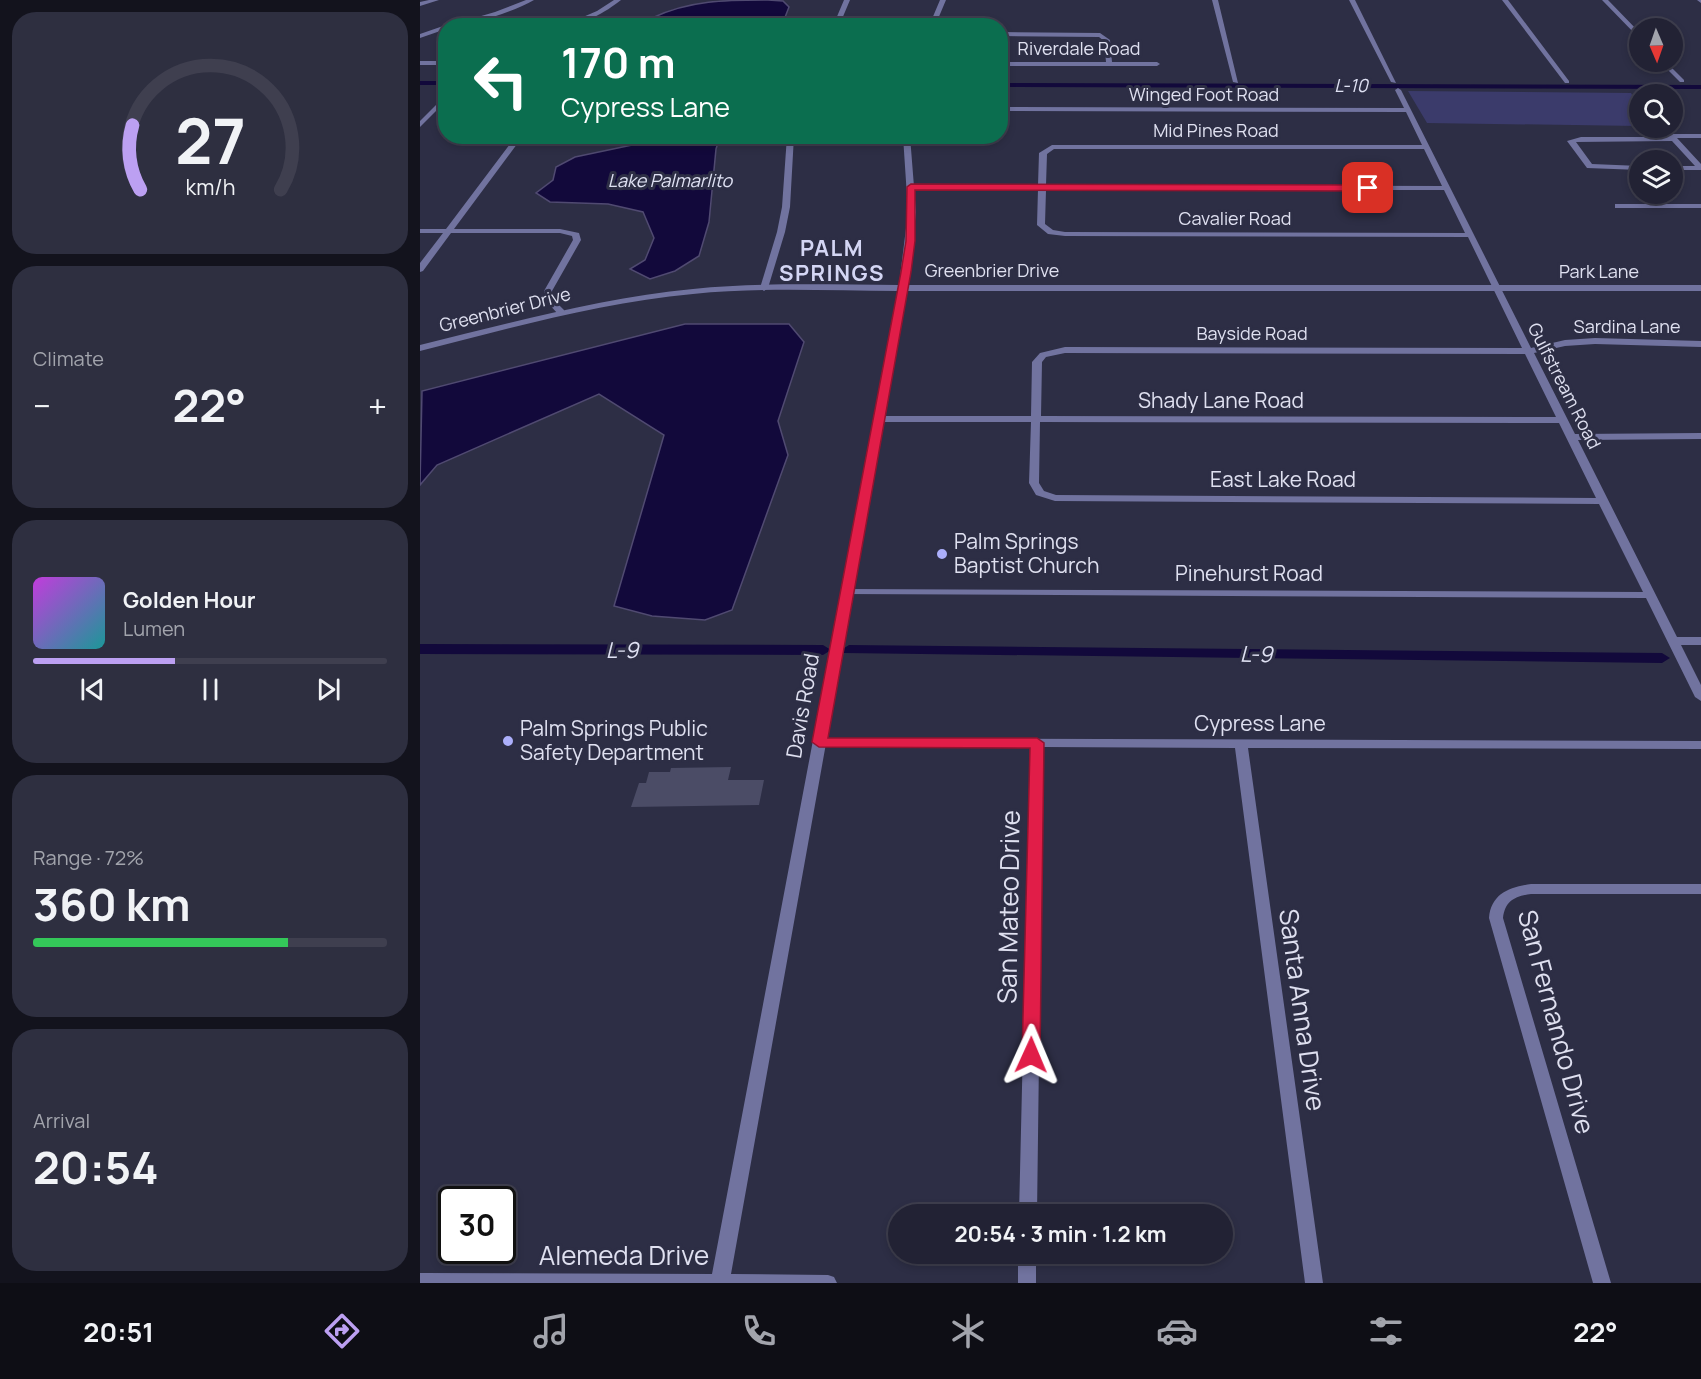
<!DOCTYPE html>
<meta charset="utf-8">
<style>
body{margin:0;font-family:Manrope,sans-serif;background:#2e2f40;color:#f1f3f6;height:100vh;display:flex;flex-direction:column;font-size:22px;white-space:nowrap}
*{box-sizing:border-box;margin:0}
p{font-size:20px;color:#a2a4ac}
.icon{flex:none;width:33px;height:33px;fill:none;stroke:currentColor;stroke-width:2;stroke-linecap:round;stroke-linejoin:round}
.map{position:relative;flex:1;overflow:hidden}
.sheet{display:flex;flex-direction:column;gap:12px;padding:12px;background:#13131d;width:420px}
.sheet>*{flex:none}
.banner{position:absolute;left:18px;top:18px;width:570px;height:126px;border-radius:24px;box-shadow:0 3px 9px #0003,0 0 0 2px #3f3f4f;background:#0b6e4f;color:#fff;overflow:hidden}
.needle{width:39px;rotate:178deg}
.tools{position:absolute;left:1209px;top:18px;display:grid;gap:12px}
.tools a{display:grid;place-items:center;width:54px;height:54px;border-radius:50%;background:#222234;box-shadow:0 3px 9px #0003,0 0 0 2px #3f3f4f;font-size:30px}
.speed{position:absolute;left:18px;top:1186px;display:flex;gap:12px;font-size:30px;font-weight:700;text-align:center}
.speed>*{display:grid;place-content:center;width:78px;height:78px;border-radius:50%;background:#222234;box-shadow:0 3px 9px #0003,0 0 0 2px #3f3f4f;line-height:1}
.speed .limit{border:3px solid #111;border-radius:9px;background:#fff;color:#111}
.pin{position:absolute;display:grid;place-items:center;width:51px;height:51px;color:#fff;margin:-26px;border-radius:12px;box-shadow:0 3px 9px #0006}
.me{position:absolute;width:66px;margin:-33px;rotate:1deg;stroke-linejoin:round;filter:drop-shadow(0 0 4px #0008)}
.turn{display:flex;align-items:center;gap:21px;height:126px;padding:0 24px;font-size:27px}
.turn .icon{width:78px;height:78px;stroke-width:2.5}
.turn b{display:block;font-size:42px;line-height:51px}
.big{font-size:45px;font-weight:700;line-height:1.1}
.sheet .widget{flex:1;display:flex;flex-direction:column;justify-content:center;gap:9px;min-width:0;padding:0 21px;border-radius:24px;background:#2e2f40}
.sheet .dial{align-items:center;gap:0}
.dial svg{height:156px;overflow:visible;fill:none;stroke:#3f3f4f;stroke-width:7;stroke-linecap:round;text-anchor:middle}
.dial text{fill:#f1f3f6;stroke:none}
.song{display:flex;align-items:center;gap:18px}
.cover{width:72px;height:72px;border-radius:9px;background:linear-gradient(135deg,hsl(290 70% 55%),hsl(180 70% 35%))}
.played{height:6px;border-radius:3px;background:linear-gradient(90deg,#bca0f2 40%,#3f3f4f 40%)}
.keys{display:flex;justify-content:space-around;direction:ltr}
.heat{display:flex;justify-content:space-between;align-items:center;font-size:33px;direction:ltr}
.charge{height:9px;border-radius:4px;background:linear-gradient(90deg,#34c759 72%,#3f3f4f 0)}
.trip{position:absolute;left:468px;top:1204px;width:345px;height:60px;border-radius:30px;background:#222234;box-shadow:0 3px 9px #0003,0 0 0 2px #3f3f4f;font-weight:700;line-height:60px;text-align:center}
.menu{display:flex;height:96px;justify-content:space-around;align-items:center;background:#0e0e15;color:#a2a4ac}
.menu .icon{width:42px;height:42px}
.menu .on{color:#bca0f2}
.menu b{font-size:27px;color:#f1f3f6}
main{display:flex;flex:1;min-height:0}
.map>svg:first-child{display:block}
.green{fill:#3b3b6b}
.water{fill:#12093b;stroke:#504a71;stroke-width:1.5}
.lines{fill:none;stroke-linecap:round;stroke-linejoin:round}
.canal{fill:#12093b;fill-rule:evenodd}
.building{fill:#4b4c66}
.minor{fill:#71739f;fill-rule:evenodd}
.tertiary{fill:#71739f;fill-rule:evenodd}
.route{fill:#e11d48;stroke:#92132f;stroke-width:1.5}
.poi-dot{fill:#acaffb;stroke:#2d2e45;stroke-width:2}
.labels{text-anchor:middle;stroke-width:6;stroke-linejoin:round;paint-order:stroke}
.far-street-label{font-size:18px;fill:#dfe0f0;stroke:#2d2e45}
.far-water-label{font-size:18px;font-style:italic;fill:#dfe1f3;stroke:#2d2e45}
.street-label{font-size:21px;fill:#dfe0f0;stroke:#2d2e45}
.poi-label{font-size:21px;fill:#dfe0f0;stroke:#2d2e45;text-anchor:start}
.far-district-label{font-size:22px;font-weight:bold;letter-spacing:1.5px;fill:#d4d6f4;stroke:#2d2e45}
.water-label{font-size:22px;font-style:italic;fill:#dfe1f3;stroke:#2d2e45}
.near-street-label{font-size:26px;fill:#dfe0f0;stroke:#2d2e45}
</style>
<main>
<section class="sheet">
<div class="widget dial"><svg viewBox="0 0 100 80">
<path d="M14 69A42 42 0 1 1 86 69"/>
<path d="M14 69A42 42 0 0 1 10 36" stroke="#bca0f2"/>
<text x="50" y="56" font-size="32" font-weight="700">27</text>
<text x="50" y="72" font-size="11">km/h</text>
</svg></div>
<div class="widget"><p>Climate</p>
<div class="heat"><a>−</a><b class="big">22°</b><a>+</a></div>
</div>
<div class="widget">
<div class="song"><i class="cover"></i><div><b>Golden Hour</b><p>Lumen</p></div></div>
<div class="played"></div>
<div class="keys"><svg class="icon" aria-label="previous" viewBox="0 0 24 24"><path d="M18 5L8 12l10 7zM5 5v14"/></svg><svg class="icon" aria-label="pause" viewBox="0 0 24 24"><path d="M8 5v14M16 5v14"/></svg><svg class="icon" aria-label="next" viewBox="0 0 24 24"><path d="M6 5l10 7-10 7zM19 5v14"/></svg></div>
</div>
<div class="widget"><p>Range · 72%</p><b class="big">360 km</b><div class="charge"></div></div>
<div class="widget"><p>Arrival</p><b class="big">20:54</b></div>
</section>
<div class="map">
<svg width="1281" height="1283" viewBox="0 0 1281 1283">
<rect width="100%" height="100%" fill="#2d2e45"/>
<path class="green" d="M 988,91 L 1211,93 L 1219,107 L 1219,126 L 1007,123 Z"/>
<path class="water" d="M 348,0 L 363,1 L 369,7 L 362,25 L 232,24 L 232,18 C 270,0 306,0 348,0 Z
M 255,136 L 300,137 L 296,149 L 289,222 L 279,256 L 255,271 L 230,279 L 210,269 L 225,260 L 234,238 L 223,212 L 188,204 L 130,202 L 116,193 L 133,180 L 136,167 L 155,157 Z
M 265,324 L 369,324 L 384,342 L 358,421 L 368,455 L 312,610 L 285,620 L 232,616 L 194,606 L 244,435 L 179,394 L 17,465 L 0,485 L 2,391 Z"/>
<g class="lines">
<path class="canal" d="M 0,81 L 26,81 L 26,85 L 0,85 Z
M 580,83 L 1281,85 L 1281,89 L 580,87 Z
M 0,644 L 403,645 L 411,650 L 403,655 L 0,654 Z
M 429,645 L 1242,653 L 1250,658 L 1242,663 L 424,653 L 421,650 Z"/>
</g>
<path class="building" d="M 311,767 L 308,780 L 344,780 L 339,805 L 211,807 L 219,783 L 226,783 L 229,772 L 250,772 L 251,768 Z"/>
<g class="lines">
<path class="minor" d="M 9,0 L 19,0 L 0,6 L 0,2 Z
M 106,0 L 114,0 C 93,12 51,26 27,26 L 75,12 Z
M 194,0 L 201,0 C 186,12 162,26 142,26 L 177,11 Z
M 424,0 L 430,0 L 419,26 L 413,26 Z
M 792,0 L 798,0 L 818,83 L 813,82 Z
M 929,0 L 935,0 L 976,83 L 971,82 Z
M 1082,0 L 1088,0 L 1149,81 L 1149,83 L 1145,83 Z
M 1182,0 L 1188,0 L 1220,33 L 1220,39 Z
M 1277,0 L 1281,0 L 1281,3 Z
M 26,25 L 26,29 L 0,38 L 0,34 Z
M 580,32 L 680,33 L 690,40 L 692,62 L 737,62 L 740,64 L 737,66 L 580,66 L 580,62 L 686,62 L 684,41 L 679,37 L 580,36 Z
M 0,61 L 26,61 L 26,65 L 0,65 Z
M 1240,62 L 1246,62 L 1264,80 L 1264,82 L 1260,82 Z
M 978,88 L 981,90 L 1111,348 L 1145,340 L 1175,338 L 1281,341 L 1281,347 L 1175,344 L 1145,346 L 1114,353 L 1155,434 L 1281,433 L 1281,439 L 1158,440 L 1257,637 L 1281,637 L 1281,645 L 1261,645 L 1281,685 L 1281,701 L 1275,697 L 1226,598 L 423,594 L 421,592 L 427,589 L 1223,592 L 1179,504 L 635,501 L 616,495 L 609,483 L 611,422 L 459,422 L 454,419 L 459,416 L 611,416 L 612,362 L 620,353 L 645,347 L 1102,348 L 1048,237 L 645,236 L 628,234 L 617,225 L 618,189 L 491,189 L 487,187 L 491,185 L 618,185 L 619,153 L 632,145 L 1002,145 L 986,112 L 580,111 L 580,107 L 984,108 L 975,90 ZM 634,149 L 1004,149 L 1022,186 L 626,185 L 627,154 ZM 626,190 L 1024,190 L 1045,233 L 645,232 L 633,230 L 625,224 ZM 645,353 L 1105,354 L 1136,417 L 621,416 L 622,362 L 626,357 ZM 620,422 L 1139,423 L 1176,498 L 636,495 L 624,491 L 619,483 Z
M 26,95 L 26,101 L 0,127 L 0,121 Z
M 1240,128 L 1246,128 L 1252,134 L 1281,134 L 1281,138 L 1257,138 L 1281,164 L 1281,170 L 1252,170 L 1252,166 L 1275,166 L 1252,141 L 1156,142 L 1172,164 L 1220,166 L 1220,170 L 1167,168 L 1147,141 L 1161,137 L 1248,137 Z
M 96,136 L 103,136 L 34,229 L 140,229 L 159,233 L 161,240 L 132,291 L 134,300 L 144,310 L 144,314 L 138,314 L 126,301 L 124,291 L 153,240 L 152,236 L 140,233 L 31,233 L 3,271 L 0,272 L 0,263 L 23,233 L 0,233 L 0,229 L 26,229 Z
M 367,136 L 374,136 L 370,207 L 365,232 L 348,288 L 344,291 L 340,288 L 357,232 L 362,207 Z
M 1195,204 L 1281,204 L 1281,208 L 1195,208 Z
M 399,738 L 1281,741 L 1281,749 L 828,748 L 903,1283 L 885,1283 L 815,748 L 623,747 L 617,1215 L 599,1215 L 610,747 L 394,745 L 393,742 L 394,739 Z
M 1111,884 L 1281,884 L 1281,894 L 1111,894 C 1095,896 1085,901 1083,918 L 1191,1283 L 1173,1283 L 1069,918 C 1071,894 1089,887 1111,884 Z
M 598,1254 L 616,1254 L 616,1283 L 598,1283 Z"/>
<path class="tertiary" d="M 520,0 L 526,0 L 515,26 L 509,26 Z
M 483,136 L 490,136 L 496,212 L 488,285 L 1281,285 L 1281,291 L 487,291 L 311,1274 L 408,1275 L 414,1277 L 417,1283 L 0,1283 L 0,1273 L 292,1274 L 478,291 C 410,291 341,287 273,294 C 180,303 90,328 0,351 L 0,345 C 90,323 181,298 273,289 C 341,282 411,285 479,285 L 488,212 Z"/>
</g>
<path class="route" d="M 491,184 L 948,185 L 952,188 L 948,191 L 495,190 L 495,241 L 491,272 L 408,738 L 617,738 L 624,743 L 620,1055 L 618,1060 L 611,1062 L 605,1060 L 602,1055 L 610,748 L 399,747 L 392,742 L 481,272 L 486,241 L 487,187 Z"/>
<g class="poi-dot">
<circle cx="522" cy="554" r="6"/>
<circle cx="88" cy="741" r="6"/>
</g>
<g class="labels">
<g class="far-street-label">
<text x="659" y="55">Riverdale Road</text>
<text x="784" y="101">Winged Foot Road</text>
<text x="796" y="137">Mid Pines Road</text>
<text x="815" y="225">Cavalier Road</text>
<text x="572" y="277">Greenbrier Drive</text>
<text x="1179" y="278">Park Lane</text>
<text transform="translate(85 310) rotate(-14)" y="6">Greenbrier Drive</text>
<text x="1207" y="333">Sardina Lane</text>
<text x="832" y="340">Bayside Road</text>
<text transform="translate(1144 386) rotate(63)" y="6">Gulfstream Road</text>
</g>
<g class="far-water-label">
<text x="931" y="92">L-10</text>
<text x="250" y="187">Lake Palmarlito</text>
</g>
<g class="street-label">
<text x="801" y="408">Shady Lane Road</text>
<text x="863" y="487">East Lake Road</text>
<text x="829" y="581">Pinehurst Road</text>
<text transform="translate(383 706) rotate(-80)" y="7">Davis Road</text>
<text x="840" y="731">Cypress Lane</text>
</g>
<g class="poi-label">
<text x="534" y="549">Palm Springs<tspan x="534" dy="24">Baptist Church</tspan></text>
<text x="100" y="736">Palm Springs Public<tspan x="100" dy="24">Safety Department</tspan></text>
</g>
<g class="far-district-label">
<text x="412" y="256">PALM<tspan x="412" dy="25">SPRINGS</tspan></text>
</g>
<g class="water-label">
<text x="202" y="658">L-9</text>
<text transform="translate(836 654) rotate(1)" y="8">L-9</text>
</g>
<g class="near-street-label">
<text transform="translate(589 907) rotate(-89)" y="9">San Mateo Drive</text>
<text transform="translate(882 1010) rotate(82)" y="9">Santa Anna Drive</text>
<text transform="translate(1136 1022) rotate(75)" y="9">San Fernando Drive</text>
<text x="204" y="1265">Alemeda Drive</text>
</g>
</g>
</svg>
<div class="tools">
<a><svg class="needle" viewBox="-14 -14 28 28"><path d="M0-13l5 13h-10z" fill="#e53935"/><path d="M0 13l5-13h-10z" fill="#a2a4ac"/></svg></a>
<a><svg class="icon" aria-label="search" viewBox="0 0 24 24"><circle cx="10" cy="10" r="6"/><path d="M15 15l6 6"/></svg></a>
<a><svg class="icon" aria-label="layers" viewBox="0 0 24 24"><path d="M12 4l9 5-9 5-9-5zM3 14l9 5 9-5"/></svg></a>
</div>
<div class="speed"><div class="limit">30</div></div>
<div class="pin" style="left:948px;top:188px;background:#d93025"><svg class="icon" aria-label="arrive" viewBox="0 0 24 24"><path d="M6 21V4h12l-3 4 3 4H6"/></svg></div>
<svg class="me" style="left:611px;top:1055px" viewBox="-20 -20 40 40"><path d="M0-17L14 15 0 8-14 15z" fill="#e11d48" stroke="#fff" stroke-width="4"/></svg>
<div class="trip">20:54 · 3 min · 1.2 km</div>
<div class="banner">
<div class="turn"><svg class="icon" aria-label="left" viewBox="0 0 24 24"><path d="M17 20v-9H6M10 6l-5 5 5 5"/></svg><div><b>170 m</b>Cypress Lane</div></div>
</div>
</div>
</main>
<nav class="menu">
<b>20:51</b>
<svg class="icon on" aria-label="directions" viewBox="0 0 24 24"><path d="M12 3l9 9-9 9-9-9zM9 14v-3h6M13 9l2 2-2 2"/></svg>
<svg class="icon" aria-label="music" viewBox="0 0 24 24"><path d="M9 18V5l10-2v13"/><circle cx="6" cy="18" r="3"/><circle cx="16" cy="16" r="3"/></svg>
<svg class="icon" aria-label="phone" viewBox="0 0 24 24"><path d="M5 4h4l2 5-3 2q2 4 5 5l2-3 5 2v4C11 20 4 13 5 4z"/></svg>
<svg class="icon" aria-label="climate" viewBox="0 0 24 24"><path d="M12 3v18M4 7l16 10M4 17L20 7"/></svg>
<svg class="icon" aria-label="car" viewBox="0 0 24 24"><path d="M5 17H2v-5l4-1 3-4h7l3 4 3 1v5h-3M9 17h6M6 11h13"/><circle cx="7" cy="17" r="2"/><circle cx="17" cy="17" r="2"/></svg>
<svg class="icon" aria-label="filters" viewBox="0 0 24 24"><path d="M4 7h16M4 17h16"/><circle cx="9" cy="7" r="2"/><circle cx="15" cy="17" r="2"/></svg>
<b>22°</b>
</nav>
